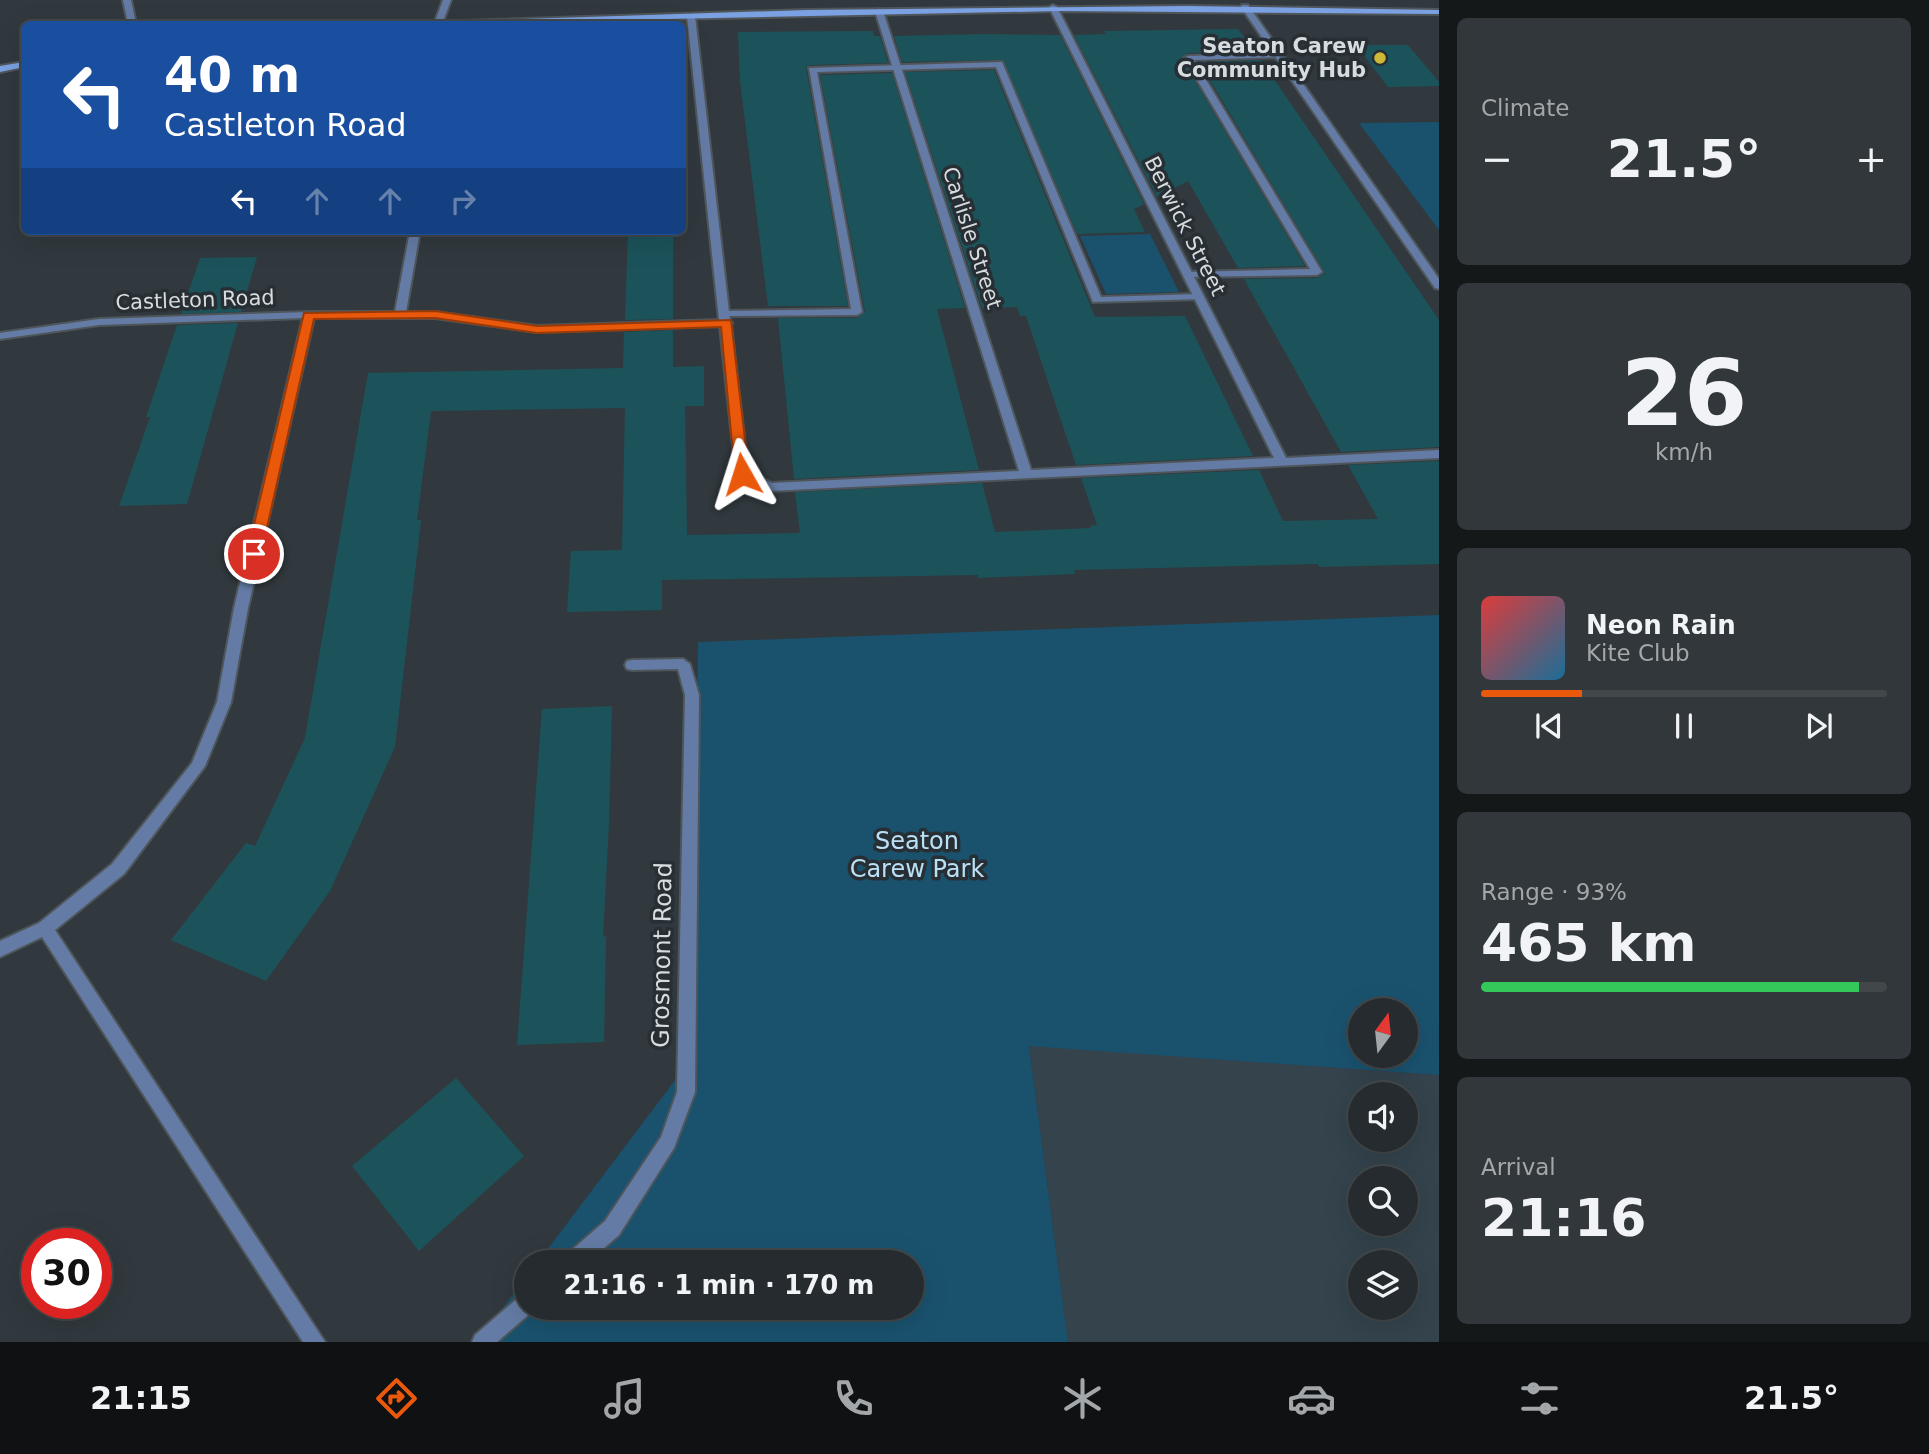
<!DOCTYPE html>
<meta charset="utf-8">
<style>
body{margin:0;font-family:"DejaVu Sans",sans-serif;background:#31373a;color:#f1f3f6;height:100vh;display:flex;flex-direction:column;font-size:26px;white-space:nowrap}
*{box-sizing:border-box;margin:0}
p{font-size:23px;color:#a3a7aa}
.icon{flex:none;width:38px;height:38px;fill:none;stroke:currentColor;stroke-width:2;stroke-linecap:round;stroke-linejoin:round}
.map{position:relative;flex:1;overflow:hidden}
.sheet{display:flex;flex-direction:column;gap:18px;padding:18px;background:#141819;width:490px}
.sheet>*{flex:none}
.top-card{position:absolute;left:21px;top:21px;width:665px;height:214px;border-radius:10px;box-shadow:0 7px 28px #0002,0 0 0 2px #42474a;background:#1a4fa0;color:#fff;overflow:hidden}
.needle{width:46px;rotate:15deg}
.controls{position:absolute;left:1348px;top:998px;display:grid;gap:14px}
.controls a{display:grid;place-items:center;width:70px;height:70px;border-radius:50%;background:#252b2e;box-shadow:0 7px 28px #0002,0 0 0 2px #42474a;font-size:35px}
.speed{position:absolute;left:21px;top:1228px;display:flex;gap:14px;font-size:35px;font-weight:700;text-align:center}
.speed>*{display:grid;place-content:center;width:91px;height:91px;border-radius:50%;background:#252b2e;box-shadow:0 7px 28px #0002,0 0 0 2px #42474a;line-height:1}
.speed .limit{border:10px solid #d22;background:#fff;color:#111}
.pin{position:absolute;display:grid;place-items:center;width:60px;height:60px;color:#fff;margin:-30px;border:4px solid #fff;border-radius:50%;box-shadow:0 2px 7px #0007}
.me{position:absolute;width:77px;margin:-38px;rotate:354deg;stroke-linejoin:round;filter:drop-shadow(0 0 5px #0008)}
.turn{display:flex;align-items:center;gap:24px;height:147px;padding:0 28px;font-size:32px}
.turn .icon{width:91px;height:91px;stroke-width:2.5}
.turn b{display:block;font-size:49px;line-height:60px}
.lanes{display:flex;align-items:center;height:66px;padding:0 28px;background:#0003;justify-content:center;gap:35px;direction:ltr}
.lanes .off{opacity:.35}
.big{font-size:52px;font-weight:700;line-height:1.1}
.sheet .card{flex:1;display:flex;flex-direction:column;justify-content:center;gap:10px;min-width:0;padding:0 24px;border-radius:10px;background:#31373a}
.sheet .dial{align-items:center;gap:0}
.dial b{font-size:91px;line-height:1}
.song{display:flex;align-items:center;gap:21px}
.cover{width:84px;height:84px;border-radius:10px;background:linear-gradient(135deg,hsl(0 70% 55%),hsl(200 70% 35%))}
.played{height:7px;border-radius:4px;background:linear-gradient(90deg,#ea580c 25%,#42474a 25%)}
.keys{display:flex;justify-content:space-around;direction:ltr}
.heat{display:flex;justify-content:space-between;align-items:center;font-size:38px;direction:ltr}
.charge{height:10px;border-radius:5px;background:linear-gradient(90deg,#34c759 93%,#42474a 0)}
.trip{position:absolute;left:514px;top:1250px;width:410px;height:70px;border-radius:35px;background:#252b2e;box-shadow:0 7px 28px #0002,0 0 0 2px #42474a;font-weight:700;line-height:70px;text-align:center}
.menu{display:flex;height:112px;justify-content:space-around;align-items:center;background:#0f1112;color:#a3a7aa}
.menu .icon{width:49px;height:49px}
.menu .on{color:#ea580c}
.menu b{font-size:32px;color:#f1f3f6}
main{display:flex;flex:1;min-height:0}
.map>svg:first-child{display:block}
.built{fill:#34434c;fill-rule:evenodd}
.green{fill:#1a526e;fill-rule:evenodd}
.building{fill:#1c535b}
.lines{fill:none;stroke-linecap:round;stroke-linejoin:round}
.lane-casing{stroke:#4f565b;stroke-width:4}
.street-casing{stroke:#4f565b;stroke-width:4}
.secondary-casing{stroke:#4f565b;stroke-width:4}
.lane{fill:#647ca5;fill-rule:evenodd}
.street{fill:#647ca5;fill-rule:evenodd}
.secondary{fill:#7ba1e3;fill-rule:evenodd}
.route{fill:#ea580c;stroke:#983908;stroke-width:2}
.poi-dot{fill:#ceb938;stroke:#272f34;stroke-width:2.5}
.labels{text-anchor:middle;stroke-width:7;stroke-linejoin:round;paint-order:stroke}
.far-poi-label{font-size:21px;font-weight:bold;fill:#d7dcdf;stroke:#272f34;text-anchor:end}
.far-street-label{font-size:21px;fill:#d7dcdf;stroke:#272f34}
.park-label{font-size:24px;fill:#bae0f6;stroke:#272f34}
.street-label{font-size:24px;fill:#d7dcdf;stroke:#272f34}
</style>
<main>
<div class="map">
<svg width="1439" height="1342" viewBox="0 0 1439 1342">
<rect width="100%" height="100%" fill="#31393e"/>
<path class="built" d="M 1029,1045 L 1439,1075 L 1439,1342 L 1068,1342 ZM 1360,1094 L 1405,1094 L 1405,1139 L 1360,1139 ZM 1360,1178 L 1405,1178 L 1405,1223 L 1360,1223 ZM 1360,1262 L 1405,1262 L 1405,1307 L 1360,1307 Z"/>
<path class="green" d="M 1439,122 L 1439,230 L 1359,123 Z
M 1150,234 L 1179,292 L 1106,294 L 1080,236 Z
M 1439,615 L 1439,1075 L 1029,1046 L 1068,1342 L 477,1342 L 527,1276 L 527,1307 L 912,1307 L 912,1262 L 538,1262 L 694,1055 L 698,642 ZM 1360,1010 L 1405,1010 L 1405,1055 L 1360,1055 Z"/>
<path class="building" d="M 1238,29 L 1255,51 L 1188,53 L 1182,59 L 1305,266 L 1238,268 L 1188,181 L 1157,197 L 1074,35 L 1106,34 L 1104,31 Z
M 873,31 L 874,36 L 880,36 L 888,63 L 809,65 L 806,68 L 848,306 L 768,306 L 740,81 L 738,32 Z
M 985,34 L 1060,35 L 1144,204 L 1134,209 L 1145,232 L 1077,234 L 1003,60 L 902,62 L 894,36 Z
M 1356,45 L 1408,45 L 1439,82 L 1439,86 L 1388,87 Z
M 1261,60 L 1439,320 L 1439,447 L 1341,452 L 1244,279 L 1317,278 L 1325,273 L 1199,62 Z
M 994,70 L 1095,317 L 1185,316 L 1253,456 L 1076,465 L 1026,316 L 1020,316 L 1017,307 L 982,308 L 905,72 Z
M 892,73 L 965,308 L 937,309 L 979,470 L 794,479 L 778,318 L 857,318 L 865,312 L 820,75 Z
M 628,231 L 673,231 L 673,319 L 625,320 Z
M 257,257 L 241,312 L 181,314 L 200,258 Z
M 238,323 L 187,504 L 119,506 L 150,417 L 146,417 L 177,325 Z
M 673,330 L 673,367 L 704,366 L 704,406 L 685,406 L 687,535 L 800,533 L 795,492 L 982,483 L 995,532 L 1091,528 L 1090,526 L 1097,525 L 1081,478 L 1259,470 L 1283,521 L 1378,519 L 1348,465 L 1439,461 L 1439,564 L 1319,567 L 1318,564 L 1074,570 L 1075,574 L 978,578 L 978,575 L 662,580 L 662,610 L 567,612 L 571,551 L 622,550 L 625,408 L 431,411 L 417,520 L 421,520 L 395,747 L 330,891 L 266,981 L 171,940 L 246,843 L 255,846 L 305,738 L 368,373 L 623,368 L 624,332 Z
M 612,706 L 609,823 L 603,937 L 606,936 L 604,1042 L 517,1045 L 542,709 Z
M 456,1078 L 524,1156 L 419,1251 L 352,1166 Z"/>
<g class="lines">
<g class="lane-casing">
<path id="lane" d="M 1279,53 L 1282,53 L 1282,57 L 1194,60 L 1322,272 L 1317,275 L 1184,277 L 1183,275 L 1188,272 L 1310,269 L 1184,58 L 1188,56 Z
M 1002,62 L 1101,297 L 1199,294 L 1204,297 L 1203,299 L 1093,302 L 996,67 L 817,72 L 862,312 L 857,315 L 722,316 L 722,312 L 726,311 L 851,309 L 809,68 Z"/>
</g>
<g class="street-casing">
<path id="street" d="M 123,0 L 131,0 L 136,24 L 128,24 Z
M 443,0 L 451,0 L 442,24 L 434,24 Z
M 1053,5 L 1057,7 L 1286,458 L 1439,450 L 1439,458 L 770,491 L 738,477 L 736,474 L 720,326 L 537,332 L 435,318 L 314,318 L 248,608 L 231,702 L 205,766 L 124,874 L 55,930 L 325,1342 L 303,1342 L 42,937 L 0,957 L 0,941 L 39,923 L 112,864 L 192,763 L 217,702 L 234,608 L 303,318 L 99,325 L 0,339 L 0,333 L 99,319 L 309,312 L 395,312 L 410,231 L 420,231 L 406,312 L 435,312 L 537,326 L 719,320 L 687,16 L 691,14 L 695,16 L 730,321 L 732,323 L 731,325 L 748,472 L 772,483 L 1019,471 L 875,11 L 879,9 L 883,11 L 1031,470 L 1274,458 L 1049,7 Z
M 1242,5 L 1248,5 L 1439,279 L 1439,289 L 1435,288 L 1241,7 Z
M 683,659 L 690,664 L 699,695 L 695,1092 L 674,1148 L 619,1235 L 588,1262 L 563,1262 L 566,1255 L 605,1221 L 661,1137 L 677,1092 L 685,695 L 678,669 L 632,670 L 627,669 L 625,665 L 627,661 L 632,660 Z
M 527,1293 L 527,1307 L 535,1307 L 534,1310 L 497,1342 L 472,1342 L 475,1335 L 520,1296 Z"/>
</g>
<g class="secondary-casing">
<path id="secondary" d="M 1186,6 L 1439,10 L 1439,14 L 1060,11 L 424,24 L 428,22 L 807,10 Z
M 24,62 L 24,67 L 0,72 L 0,66 Z"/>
</g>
<use href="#lane" class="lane"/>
<use href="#street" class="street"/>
<use href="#secondary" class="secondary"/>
</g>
<path class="route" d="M 435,311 L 537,326 L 731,320 L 749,474 L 742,479 L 735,474 L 721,327 L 537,333 L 435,318 L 314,319 L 261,554 L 259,558 L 249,558 L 247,554 L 304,313 Z"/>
<circle class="poi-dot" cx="1380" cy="58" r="7"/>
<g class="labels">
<g class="far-poi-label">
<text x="1366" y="53">Seaton Carew<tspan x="1366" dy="24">Community Hub</tspan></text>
</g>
<g class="far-street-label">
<text transform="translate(1185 226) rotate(63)" y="7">Berwick Street</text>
<text transform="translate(972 238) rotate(72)" y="7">Carlisle Street</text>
<text transform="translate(195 300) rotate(-2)" y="7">Castleton Road</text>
</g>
<g class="park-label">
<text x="917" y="849">Seaton<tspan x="917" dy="28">Carew Park</tspan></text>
</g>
<g class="street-label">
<text transform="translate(662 955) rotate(-89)" y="8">Grosmont Road</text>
</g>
</g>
</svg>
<div class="controls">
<a><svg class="needle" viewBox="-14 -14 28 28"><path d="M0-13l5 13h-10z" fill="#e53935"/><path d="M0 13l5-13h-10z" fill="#a3a7aa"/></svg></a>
<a><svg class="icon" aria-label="sound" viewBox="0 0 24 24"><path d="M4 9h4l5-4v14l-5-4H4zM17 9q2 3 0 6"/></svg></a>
<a><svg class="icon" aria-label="search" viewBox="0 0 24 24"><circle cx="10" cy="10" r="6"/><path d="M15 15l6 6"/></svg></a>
<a><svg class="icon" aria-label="layers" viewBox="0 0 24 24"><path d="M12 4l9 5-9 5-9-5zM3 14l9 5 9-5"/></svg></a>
</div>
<div class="speed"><div class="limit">30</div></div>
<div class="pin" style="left:254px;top:554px;background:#d93025"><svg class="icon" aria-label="arrive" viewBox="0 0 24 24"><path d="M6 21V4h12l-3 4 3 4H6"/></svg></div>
<svg class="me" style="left:742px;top:474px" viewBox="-20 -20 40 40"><path d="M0-17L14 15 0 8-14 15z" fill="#ea580c" stroke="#fff" stroke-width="4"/></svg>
<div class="trip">21:16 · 1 min · 170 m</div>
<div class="top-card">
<div class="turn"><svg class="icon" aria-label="left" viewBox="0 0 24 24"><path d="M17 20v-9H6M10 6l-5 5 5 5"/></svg><div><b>40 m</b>Castleton Road</div></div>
<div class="lanes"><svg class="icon" aria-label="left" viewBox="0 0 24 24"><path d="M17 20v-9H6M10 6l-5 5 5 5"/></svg><svg class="icon off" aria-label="ahead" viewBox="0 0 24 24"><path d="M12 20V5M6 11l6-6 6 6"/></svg><svg class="icon off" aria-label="ahead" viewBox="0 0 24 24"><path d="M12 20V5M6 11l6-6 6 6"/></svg><svg class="icon off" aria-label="right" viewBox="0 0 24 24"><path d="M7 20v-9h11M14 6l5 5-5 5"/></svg></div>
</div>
</div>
<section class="sheet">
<div class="card"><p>Climate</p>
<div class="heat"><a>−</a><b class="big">21.5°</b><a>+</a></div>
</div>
<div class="card dial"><b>26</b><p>km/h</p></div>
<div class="card">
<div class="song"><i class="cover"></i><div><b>Neon Rain</b><p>Kite Club</p></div></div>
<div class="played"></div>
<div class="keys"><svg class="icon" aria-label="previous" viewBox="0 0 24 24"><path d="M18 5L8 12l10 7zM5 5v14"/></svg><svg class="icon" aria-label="pause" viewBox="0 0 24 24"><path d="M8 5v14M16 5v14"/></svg><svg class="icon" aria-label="next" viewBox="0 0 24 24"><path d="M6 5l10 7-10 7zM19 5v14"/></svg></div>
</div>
<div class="card"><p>Range · 93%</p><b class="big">465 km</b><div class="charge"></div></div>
<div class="card"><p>Arrival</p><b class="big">21:16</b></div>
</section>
</main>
<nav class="menu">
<b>21:15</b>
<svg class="icon on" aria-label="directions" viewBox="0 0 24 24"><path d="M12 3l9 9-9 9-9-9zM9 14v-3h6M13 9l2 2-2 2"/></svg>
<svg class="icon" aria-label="music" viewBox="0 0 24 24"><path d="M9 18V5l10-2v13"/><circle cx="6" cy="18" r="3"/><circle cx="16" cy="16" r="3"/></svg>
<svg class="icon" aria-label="phone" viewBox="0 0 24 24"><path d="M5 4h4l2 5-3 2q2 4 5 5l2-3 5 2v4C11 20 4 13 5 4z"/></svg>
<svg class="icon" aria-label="climate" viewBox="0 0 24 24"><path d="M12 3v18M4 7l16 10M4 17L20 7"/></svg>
<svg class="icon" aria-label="car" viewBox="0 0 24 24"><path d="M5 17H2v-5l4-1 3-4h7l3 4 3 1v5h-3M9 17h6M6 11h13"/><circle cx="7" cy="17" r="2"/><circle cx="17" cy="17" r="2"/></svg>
<svg class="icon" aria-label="filters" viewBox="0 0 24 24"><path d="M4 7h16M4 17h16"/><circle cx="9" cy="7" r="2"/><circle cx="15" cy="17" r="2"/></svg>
<b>21.5°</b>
</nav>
